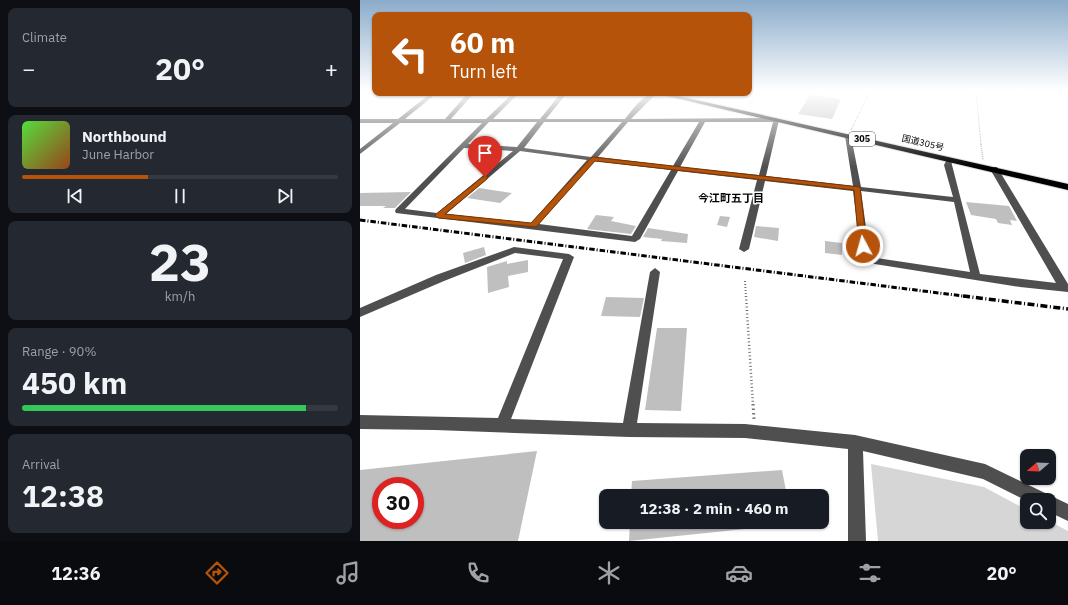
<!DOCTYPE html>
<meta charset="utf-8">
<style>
body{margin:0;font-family:"IBM Plex Sans","Noto Sans JP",sans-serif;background:#242831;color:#f1f3f6;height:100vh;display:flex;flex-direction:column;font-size:15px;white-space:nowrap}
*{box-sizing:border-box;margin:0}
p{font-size:13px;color:#9ea1a6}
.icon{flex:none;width:22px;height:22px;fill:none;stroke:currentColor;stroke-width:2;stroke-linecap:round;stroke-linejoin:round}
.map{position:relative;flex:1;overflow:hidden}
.panel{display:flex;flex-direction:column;gap:8px;padding:8px;background:#0d0f14;width:360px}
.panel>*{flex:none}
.hud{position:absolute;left:12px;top:12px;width:380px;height:84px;border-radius:8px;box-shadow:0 1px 3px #0004;background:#b45309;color:#fff;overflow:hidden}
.needle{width:26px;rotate:251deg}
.buttons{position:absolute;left:660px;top:449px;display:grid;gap:8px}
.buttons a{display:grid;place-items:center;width:36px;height:36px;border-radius:8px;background:#171b24;box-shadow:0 1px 3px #0004;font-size:20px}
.speed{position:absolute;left:12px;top:477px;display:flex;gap:8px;font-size:20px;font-weight:700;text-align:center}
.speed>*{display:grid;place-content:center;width:52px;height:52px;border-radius:50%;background:#171b24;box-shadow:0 1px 3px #0004;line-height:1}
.speed .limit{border:6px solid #d22;background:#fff;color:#111}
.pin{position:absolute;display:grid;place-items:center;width:34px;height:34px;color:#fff;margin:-41px -17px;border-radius:50% 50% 50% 0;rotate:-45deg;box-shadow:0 0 4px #0007}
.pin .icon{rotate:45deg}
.me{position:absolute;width:44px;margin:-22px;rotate:354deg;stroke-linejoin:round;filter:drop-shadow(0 0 3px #0008)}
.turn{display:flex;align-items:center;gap:14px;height:84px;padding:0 12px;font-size:18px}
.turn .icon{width:52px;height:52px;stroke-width:2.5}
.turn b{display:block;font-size:28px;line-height:34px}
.big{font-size:30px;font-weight:800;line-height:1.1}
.panel .tile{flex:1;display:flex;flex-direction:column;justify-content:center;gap:6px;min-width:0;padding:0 14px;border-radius:8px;background:#242831}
.panel .dial{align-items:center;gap:0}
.dial b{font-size:52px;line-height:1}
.song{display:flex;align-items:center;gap:12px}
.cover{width:48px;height:48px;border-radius:6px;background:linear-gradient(135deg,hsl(110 70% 55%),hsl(20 70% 35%))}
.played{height:4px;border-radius:2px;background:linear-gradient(90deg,#b45309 40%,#363941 40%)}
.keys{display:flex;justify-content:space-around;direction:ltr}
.heat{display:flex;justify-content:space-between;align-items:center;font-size:22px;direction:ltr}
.charge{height:6px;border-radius:3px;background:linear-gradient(90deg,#34c759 90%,#363941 0)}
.trip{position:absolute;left:239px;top:489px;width:230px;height:40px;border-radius:8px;background:#171b24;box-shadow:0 1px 3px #0004;font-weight:800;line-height:40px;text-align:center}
.tabs{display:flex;height:64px;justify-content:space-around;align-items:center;background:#090b0e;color:#9ea1a6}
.tabs .icon{width:28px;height:28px}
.tabs .current{color:#b45309}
.tabs b{font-size:18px;color:#f1f3f6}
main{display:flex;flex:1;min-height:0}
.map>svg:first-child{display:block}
.green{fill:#d6d6d6}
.building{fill:#bfbfbf;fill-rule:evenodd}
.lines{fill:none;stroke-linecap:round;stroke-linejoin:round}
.highway-casing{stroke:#dbdbdb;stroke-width:2}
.path-far4{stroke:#717171;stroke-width:1;stroke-dasharray:0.5 1;stroke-linecap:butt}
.path-far3{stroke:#717171;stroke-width:1.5;stroke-dasharray:0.5 1.5;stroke-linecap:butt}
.path-far2{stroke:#717171;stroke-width:2;stroke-dasharray:1 2;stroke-linecap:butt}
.path-far1{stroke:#717171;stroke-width:2.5;stroke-dasharray:1 2.5;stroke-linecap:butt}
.path{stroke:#717171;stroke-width:3;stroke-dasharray:1.5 3;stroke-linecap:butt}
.minor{fill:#4f4f4f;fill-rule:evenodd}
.highway{fill:#000;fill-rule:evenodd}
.rail-far1{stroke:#000;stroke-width:3;stroke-dasharray:5.5 2 1 2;stroke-linecap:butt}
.rail{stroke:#000;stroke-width:3.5;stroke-dasharray:7 2.5 1 2.5;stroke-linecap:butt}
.route{fill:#b45309;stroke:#753606}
.labels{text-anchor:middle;stroke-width:3;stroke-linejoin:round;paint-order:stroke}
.shield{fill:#fff;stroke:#4c4c4c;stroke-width:1}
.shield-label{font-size:9px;font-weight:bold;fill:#000}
.far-street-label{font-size:9px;fill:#000;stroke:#fff}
.neighbourhood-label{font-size:11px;font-weight:bold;fill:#000;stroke:#fff}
</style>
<main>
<section class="panel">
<div class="tile"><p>Climate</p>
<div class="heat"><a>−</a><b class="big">20°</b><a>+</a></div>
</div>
<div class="tile">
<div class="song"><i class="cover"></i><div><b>Northbound</b><p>June Harbor</p></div></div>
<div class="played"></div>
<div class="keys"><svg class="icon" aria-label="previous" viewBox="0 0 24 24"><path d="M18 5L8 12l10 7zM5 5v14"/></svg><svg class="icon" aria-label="pause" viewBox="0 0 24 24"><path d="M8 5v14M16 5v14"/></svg><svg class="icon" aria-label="next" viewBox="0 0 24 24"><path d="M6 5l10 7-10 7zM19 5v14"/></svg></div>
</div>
<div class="tile dial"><b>23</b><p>km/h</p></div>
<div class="tile"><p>Range · 90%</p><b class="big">450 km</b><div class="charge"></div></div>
<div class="tile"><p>Arrival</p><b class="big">12:38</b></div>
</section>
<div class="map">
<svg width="708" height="541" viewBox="0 0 708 541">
<rect width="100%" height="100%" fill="#fff"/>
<path class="green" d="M 511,464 L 624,487 L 667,510 L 667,522 L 689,521 L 708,531 L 708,541 L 518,541 Z"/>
<path class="building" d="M 450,95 L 481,99 L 472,119 L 438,114 Z
M 119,188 L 152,193 L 140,203 L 107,198 Z
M 51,192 L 35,208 L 23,208 L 26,206 L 0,206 L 0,193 Z
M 606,202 L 649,206 L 657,221 L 650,220 L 652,225 L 638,223 L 636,219 L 611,215 Z
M 236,215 L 254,217 L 251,221 L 276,226 L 271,234 L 227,229 Z
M 360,216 L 370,217 L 367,227 L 357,225 Z
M 396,226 L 419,228 L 418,241 L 394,237 Z
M 288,228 L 328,234 L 327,243 L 301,241 L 302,239 L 283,237 Z
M 465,241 L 482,243 L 482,255 L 465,253 Z
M 124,247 L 126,255 L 105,263 L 103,253 Z
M 168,260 L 168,272 L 148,276 L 149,287 L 128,293 L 127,267 L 147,261 L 147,264 Z
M 246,297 L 284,298 L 280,317 L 241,316 Z
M 297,328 L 327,328 L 321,411 L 285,410 Z
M 177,451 L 158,541 L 0,541 L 0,470 ZM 21,486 L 55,486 L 55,520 L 21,520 Z
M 422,470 L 427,496 L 271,496 L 272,481 Z
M 270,522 L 385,522 L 385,529 L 269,541 Z"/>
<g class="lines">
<g class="highway-casing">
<path id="highway" d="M 294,93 L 305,93 L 708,184 L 708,190 Z"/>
</g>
<path class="path-far4" d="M 616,91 L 621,145
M 703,91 L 708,92
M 388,105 L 401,91
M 491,130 L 510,91"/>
<path class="path-far3" d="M 621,144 L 623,160"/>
<path class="path-far2" d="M 385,281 L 386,297"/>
<path class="path-far1" d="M 386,296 L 393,405"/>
<path class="path" d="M 393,404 L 394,419"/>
<path class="minor" d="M 71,93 L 77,93 L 45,119 L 85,119 L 108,93 L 114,93 L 91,119 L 126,119 L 153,93 L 159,93 L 133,119 L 180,119 L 201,93 L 207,93 L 186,119 L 265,119 C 273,109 284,93 297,93 L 271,119 L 416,118 L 419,120 L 406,176 L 493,186 L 485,136 L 488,134 L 491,136 L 501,187 L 593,197 L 584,165 L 587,159 L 591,159 L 592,165 L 620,274 L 696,283 L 630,169 L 634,167 L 637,167 L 708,284 L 708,292 L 660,287 L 502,262 L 493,191 L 405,181 L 389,249 L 384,252 L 379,249 L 397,180 L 318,171 L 280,239 L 275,242 L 36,213 L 35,211 L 36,209 L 122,123 L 40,123 L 0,154 L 0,149 L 33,123 L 0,123 L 0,119 L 38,119 ZM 129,122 L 177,122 L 157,147 L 108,144 ZM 184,122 L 262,122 L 231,157 L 164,148 ZM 268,122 L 339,122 L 313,166 L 238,157 ZM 345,122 L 413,122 L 399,175 L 320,167 ZM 104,148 L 153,151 L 77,213 L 45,209 ZM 160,151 L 227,160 L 171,223 L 86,214 ZM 234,161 L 311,170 L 272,236 L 179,224 ZM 501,191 L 594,202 L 610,272 L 510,257 Z
M 154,247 L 209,254 L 214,257 L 151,419 L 263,423 L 290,272 L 295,268 L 300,272 L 277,423 L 385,424 L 495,435 L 625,464 L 708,504 L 708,521 L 689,512 L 689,500 L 667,501 L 623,479 L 503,451 L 506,541 L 488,541 L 488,449 L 385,438 L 269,437 L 75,430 L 0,429 L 0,415 L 138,418 L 203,259 L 155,253 L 84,281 L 0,317 L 0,308 L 76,275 Z"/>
<use href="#highway" class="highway"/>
<path class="rail-far1" d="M 0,220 L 611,297"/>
<path class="rail" d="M 603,296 L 708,309"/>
</g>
<linearGradient id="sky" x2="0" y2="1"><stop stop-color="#8aabca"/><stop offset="0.54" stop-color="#fff"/><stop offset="1" stop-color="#fff" stop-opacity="0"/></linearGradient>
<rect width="708" height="167" fill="url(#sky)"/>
<path class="route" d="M 233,157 L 500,187 L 507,246 L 503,248 L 499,246 L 494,190 L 235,161 L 176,227 L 78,218 L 75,215 L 125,175 L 128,177 L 127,179 L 85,214 L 171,223 L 231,158 Z"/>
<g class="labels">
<rect class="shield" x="489" y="132" width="26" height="14" rx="3"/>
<g class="shield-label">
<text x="502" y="142">305</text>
</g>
<g class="far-street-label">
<text transform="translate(563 143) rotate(13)" y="3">国道305号</text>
</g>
<g class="neighbourhood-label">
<text x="371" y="202">今江町五丁目</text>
</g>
</g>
</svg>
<div class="buttons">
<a><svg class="needle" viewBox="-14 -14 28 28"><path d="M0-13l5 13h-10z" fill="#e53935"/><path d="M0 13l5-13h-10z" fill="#9ea1a6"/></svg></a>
<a><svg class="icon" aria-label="search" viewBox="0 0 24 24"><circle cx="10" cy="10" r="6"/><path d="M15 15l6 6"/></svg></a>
</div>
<div class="speed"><div class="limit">30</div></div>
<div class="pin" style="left:125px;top:177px;background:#d93025"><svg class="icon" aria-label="arrive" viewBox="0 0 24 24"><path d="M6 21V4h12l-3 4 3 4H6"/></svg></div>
<svg class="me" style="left:503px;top:246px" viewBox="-20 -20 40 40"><circle r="17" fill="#b45309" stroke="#fff" stroke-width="3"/><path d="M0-11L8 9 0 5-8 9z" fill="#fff"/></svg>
<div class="trip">12:38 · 2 min · 460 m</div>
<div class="hud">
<div class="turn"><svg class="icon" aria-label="left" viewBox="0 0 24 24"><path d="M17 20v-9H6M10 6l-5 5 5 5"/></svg><div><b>60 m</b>Turn left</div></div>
</div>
</div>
</main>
<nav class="tabs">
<b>12:36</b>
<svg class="icon current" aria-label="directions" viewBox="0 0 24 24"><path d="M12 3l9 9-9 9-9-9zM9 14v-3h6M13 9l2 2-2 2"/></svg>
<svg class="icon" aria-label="music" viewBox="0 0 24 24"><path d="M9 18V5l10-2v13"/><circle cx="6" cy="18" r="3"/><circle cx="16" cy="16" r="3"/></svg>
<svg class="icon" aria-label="phone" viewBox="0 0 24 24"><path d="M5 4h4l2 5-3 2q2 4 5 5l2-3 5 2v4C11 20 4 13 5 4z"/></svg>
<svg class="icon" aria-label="climate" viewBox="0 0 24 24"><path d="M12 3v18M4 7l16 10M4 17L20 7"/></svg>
<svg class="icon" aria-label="car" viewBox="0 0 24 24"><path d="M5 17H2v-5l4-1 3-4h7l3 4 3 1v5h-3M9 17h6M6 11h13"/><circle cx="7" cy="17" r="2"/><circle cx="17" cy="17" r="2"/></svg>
<svg class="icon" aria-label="filters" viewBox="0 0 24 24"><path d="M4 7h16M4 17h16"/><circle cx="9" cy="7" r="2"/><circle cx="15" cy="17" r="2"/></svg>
<b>20°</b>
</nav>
